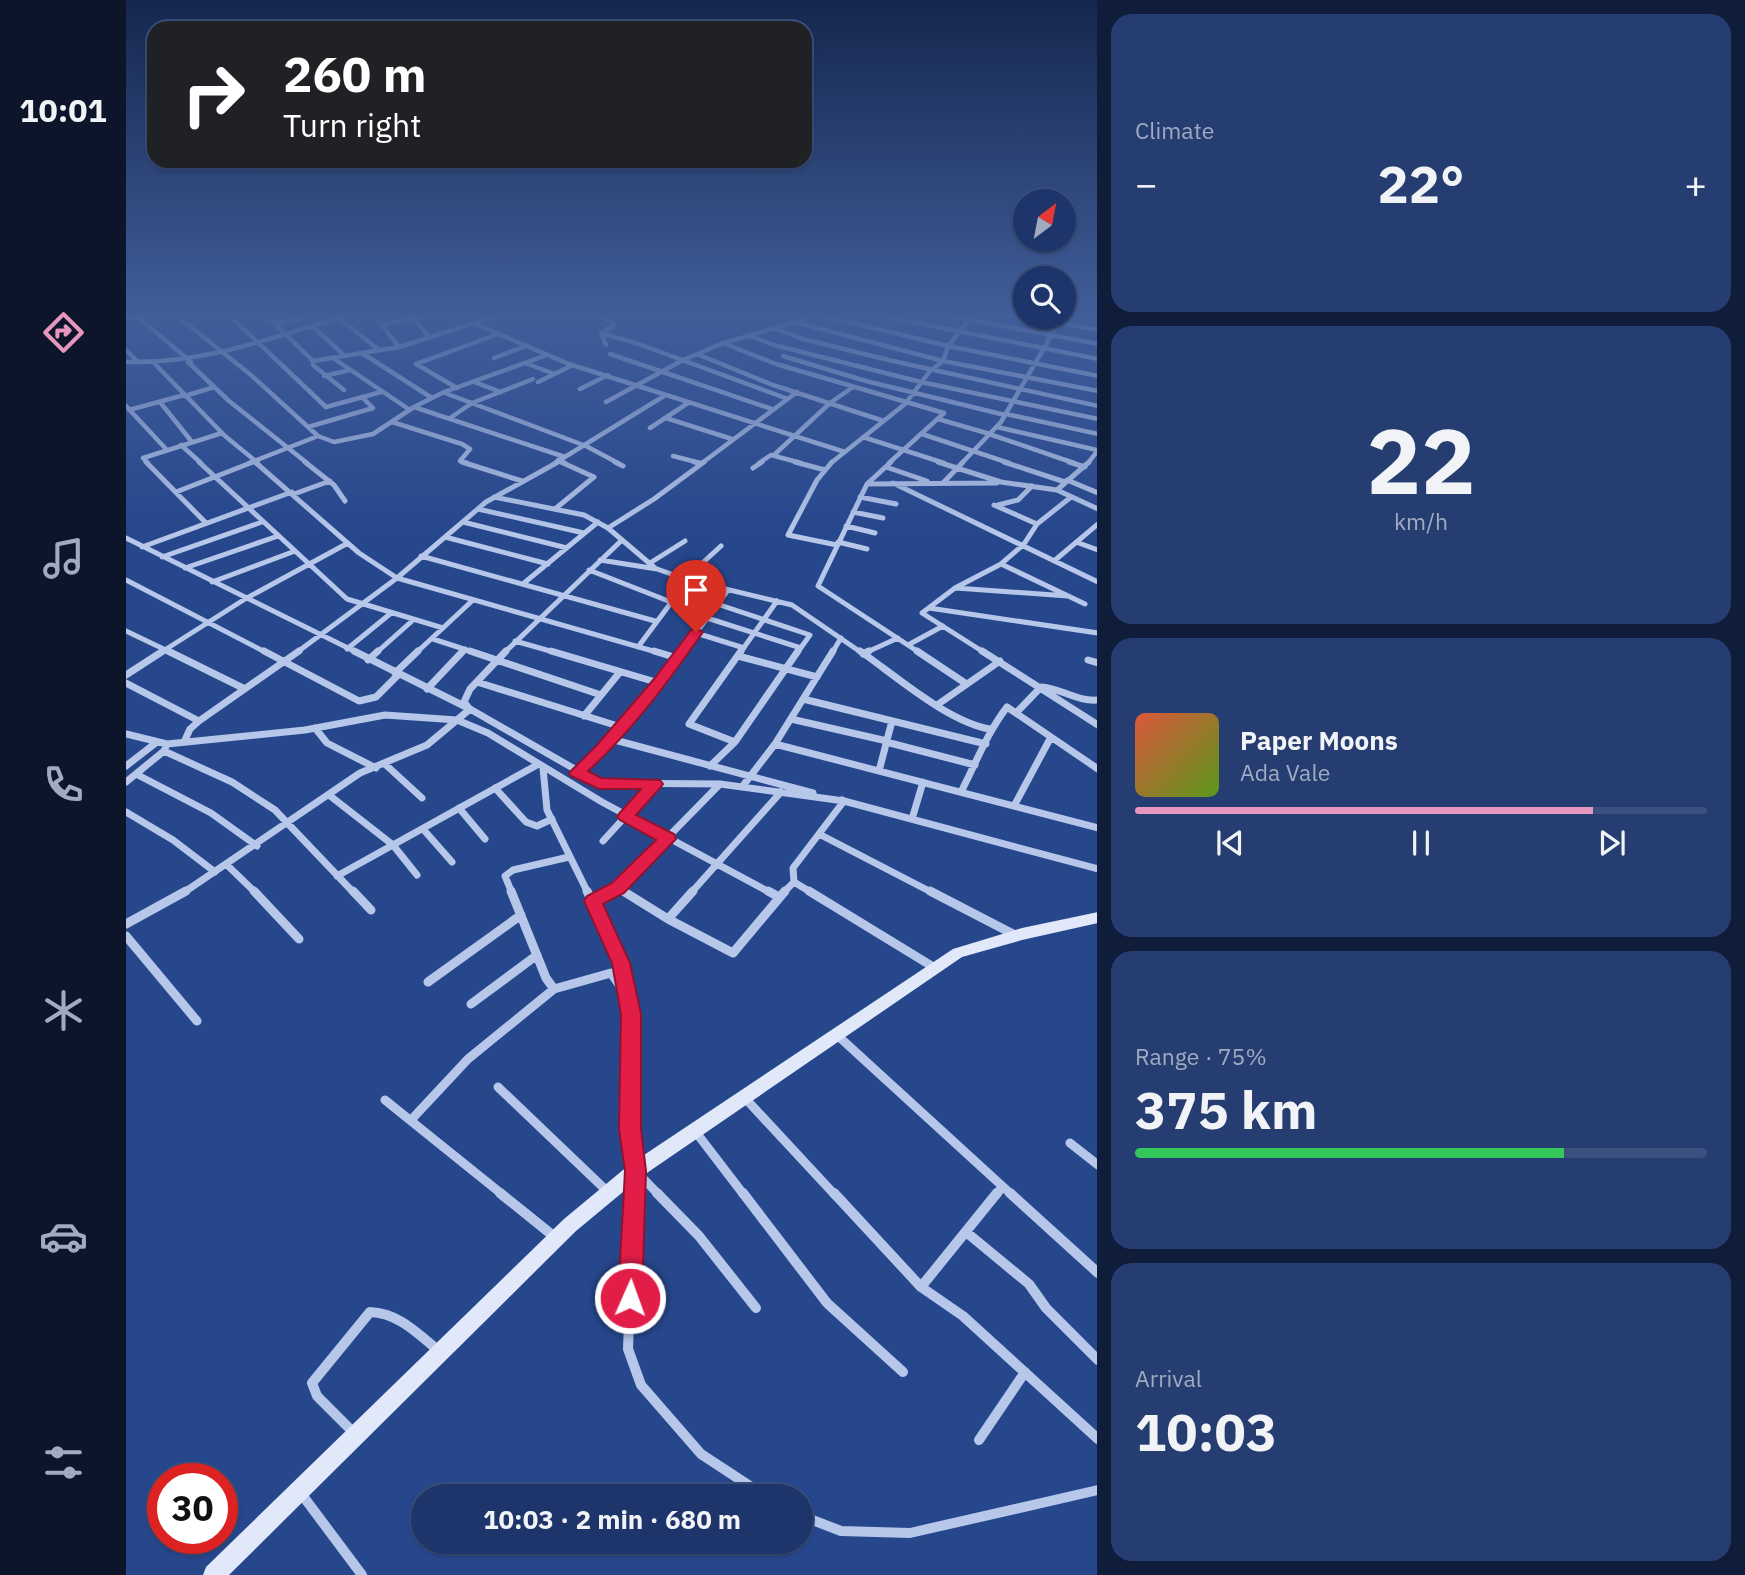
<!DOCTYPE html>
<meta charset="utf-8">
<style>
body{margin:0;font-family:"IBM Plex Sans",sans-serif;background:#253d70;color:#f1f3f6;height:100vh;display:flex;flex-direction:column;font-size:26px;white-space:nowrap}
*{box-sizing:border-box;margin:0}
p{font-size:23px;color:#a0abc1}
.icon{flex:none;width:38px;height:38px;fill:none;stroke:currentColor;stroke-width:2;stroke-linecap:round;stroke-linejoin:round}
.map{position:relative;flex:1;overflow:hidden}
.sheet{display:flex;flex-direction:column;gap:14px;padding:14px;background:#101d3a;width:648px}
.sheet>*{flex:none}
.top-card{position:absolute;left:21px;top:21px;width:665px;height:147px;border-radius:21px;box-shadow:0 2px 5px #0004,0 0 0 2px #3b507e;background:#202124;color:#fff;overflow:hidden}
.needle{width:46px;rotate:32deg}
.fabs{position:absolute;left:887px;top:189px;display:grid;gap:14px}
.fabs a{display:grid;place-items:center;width:63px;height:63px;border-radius:50%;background:#1d356a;box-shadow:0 2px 5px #0004,0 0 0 2px #3b507e;font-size:35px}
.speed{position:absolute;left:21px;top:1463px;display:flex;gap:14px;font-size:35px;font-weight:700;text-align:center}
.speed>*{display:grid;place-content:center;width:91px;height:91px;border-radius:50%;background:#1d356a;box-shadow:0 2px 5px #0004,0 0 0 2px #3b507e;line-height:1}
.speed .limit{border:10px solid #d22;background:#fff;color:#111}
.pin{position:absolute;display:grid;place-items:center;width:60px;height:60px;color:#fff;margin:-72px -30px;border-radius:50% 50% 50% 0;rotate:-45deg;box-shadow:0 0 7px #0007}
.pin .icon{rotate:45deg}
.me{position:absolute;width:77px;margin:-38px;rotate:2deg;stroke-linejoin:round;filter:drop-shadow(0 0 5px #0008)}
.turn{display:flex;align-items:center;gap:24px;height:147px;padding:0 21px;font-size:32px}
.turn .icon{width:91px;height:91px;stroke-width:2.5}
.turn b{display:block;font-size:49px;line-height:60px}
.big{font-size:52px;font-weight:700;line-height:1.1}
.sheet .widget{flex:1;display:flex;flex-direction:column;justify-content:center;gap:10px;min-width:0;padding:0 24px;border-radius:21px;background:#253d70}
.sheet .dial{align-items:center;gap:0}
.dial b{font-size:91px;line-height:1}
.song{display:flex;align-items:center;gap:21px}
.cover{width:84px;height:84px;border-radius:10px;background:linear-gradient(135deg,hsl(10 70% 55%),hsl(90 70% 35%))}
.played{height:7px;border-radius:4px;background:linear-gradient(90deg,#e797bd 80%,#3b507e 80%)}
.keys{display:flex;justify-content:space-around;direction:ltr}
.heat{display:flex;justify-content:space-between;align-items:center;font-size:38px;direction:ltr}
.charge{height:10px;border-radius:5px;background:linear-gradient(90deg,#34c759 75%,#3b507e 0)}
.trip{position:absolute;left:285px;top:1484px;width:402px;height:70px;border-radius:35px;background:#1d356a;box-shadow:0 2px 5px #0004,0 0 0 2px #3b507e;font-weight:700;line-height:70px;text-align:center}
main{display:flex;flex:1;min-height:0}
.menu{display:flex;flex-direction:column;width:126px;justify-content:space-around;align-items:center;background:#0c152a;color:#a0abc1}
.menu .icon{width:49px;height:49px}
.menu .current{color:#e797bd}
.menu b{font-size:32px;color:#f1f3f6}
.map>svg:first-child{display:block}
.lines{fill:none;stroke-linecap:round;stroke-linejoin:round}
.street-far4{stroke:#b6c7ea;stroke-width:4.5}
.street-far3{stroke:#b6c7ea;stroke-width:5}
.street-far2{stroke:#b6c7ea;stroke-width:7}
.street-far1{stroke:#b6c7ea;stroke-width:9}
.street{stroke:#b6c7ea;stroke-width:10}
.secondary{fill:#e1e8f9;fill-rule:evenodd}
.route{fill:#e11d48;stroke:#92132f;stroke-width:2}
</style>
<main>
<nav class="menu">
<b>10:01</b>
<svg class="icon current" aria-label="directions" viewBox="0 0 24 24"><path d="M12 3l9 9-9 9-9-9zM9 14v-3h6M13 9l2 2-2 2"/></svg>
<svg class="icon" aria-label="music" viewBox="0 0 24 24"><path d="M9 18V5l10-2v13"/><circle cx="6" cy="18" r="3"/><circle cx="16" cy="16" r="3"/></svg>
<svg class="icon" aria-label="phone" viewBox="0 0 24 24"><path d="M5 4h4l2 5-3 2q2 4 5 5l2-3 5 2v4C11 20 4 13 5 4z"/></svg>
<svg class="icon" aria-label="climate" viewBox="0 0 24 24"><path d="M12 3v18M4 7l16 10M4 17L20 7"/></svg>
<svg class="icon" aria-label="car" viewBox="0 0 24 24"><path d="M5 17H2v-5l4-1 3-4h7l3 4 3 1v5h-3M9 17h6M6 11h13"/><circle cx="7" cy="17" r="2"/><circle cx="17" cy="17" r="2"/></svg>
<svg class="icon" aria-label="filters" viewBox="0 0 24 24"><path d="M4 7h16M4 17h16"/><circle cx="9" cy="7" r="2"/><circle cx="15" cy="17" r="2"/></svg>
</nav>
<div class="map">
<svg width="972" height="1575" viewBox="0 0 972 1575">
<rect width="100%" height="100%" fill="#27478d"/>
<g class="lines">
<path class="street-far4" d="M 100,312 L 200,407 L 255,392
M 137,312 L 187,361 L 187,365 L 218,390
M 246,312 L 273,347
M 282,312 L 303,337
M 468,312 L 486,322 L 487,326 L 475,333 L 480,345
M 737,312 L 972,359
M 803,312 L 972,344
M 874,312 L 900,317
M 946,312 L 972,317
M 54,313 L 55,319 L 125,375 L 192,436 L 208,442 L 247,434 L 288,407 L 318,392 L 421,355
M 694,315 L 822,346 L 972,376
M 12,317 L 65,362
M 212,317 L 253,350
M 900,317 L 972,330
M 669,322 L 817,361 L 972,391
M 149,323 L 197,312
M 347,323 L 443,364 L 719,452
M 256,324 L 330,312
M 186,326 L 218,355
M 648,328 L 677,339 L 767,361 L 972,406
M 475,333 L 510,343 L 662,399
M 622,335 L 648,345 L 795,382 L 972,419
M 597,343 L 650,364 L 818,413
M 0,350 L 12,362
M 236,353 L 306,398
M 484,354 L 646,409
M 571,354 L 647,385 L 758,421
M 657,356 L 740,381 L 879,415
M 207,358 L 284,410
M 368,358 L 400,346
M 187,361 L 273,347 L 367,317 L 361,312
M 0,362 C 81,364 154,335 231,312
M 62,362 L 103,401 L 181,463
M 399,363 L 426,373
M 29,364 L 99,436 L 132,463
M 290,364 L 372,334
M 290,364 L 331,388
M 198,376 L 224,370
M 348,382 L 375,392
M 412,382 L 447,365
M 454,389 L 482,375
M 319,393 L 460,446 L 492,463
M 59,396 L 88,387
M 34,402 L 66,442
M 480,402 L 557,360 L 595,344 L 702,312
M 0,406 L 40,449
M 288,407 L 439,457
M 3,410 L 58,395
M 880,414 L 972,434
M 324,418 L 346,403 L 407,379
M 540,418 L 606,439
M 812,419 L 864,434
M 266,422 L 336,444 L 344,449 L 334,461 L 341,463
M 182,427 L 247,408 L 236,397
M 871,427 L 971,450
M 524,428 L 562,403
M 796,434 L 883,463
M 863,434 L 948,463
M 737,437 L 818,463
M 55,445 L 75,463
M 648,455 L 704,403 L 727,387
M 547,456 L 574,463
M 432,460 L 439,463
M 22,463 L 17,458 L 96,433
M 123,463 L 192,436
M 429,463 L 538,396
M 576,463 L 671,392
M 633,463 L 645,455 L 675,463
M 705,463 L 779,404 L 804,371 L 817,361 L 822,346 L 849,312
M 763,463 L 818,413
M 836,463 L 875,422 L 936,317
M 962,463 L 972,450"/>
<path class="street-far3" d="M 20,462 L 80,523
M 73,462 L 221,599 L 317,628
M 129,462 L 233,553 L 271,578 L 534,653
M 179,462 L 208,485 L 219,501
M 336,462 L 396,481
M 489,462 L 497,466
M 568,462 L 574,463
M 669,462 L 699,470
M 706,462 L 691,480 L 662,535 L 711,545
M 765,462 L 741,484 L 692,586 L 794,653
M 812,462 L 875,482 L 931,490
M 878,462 L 939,482
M 943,462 L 959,467
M 963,462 L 931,490 L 972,509
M 760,467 L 801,481
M 627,468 L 636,462
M 941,480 L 972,493
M 767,483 L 972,582
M 817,483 L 837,462
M 741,484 L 871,483
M 50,492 L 127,462
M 168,494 L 204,481
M 368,497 L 458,515 L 482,528 L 529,568
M 734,497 L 770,504
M 868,505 L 911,524
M 872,505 L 892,500 L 906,486
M 352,509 L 458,533
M 429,509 L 468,477 L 435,462
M 727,512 L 757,518
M 337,522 L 441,548
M 720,526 L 749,533
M 482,528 L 528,499 L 578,462
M 319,537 L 422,564
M 0,538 L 232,653
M 712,542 L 741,549
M 950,542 L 972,550
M 16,547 L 166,492
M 295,556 L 529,621
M 36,557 L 136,522
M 474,560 L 531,569 L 562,580 L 666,605 L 736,653
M 928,561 L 972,524
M 524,563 L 559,541
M 875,564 L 959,604
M 59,568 L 152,536
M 463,570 L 545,602
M 559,579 L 595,546
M 0,580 L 141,653
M 86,582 L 169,551
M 398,583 L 472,522
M 830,588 L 942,596
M 591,604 L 684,635 L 671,653
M 803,608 L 972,633
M 581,618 L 675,648
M 0,631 L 46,653
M 570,633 L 618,648
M 307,639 L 350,653
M 389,641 L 431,653
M 782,645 L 817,626
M 512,647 L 562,580
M 221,649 L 264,614
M 34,653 L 119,599 L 222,543
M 170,653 L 271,578 L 360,502 L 432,462
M 250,653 L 286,621
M 290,653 L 347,600
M 335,653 L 339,649
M 378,653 L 496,540
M 555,653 L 602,590
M 614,653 L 651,601
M 706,653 L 715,638
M 739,653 L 772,638
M 859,653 L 796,613 L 829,588 L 875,564 L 898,544 L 911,524 L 945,497"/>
<path class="street-far2" d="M 42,651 L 119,689
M 138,651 L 233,701 L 250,697 L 272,675
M 228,651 L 344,709 L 473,783 L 594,784 L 718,801 L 972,869
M 344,651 L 475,695
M 425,651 L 533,683
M 528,651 L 551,658
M 734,651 C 770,676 822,722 864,729
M 791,651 L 839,683
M 856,651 L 972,725
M 737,654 L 743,651
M 612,656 L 691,677
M 242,660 L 252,651
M 962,660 L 972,663
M 269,673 L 292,651
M 0,675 L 37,651
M 351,682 L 495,727
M 0,683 L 73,721
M 301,689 L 337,651
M 677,699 L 860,744
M 811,705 L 874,661
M 342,707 L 338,702 L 344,689 L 380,651
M 890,713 L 915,687 C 935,688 951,702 972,700
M 458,716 L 494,672
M 665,719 L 761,741
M 189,728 L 201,743 L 250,768
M 0,734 L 41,744 L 179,730 L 259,715 L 331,720 L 344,709
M 485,739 L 687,793
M 59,740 L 64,729 L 73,721 L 173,651
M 609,742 L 563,724 L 615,651
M 760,742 L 849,765
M 41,744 L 38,751 L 106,782 L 149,810 L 228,893
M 649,744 L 972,828
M 260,765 L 296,798
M 0,766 L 31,742
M 584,766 L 609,742 L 672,651
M 417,768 L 421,810 L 462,893
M 753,771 L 766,721
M 451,773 L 493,730 L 556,651
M 10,774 L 85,813 L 131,846
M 0,782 L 38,751
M 616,787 L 649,744 L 707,651
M 369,788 L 400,822 L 411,826 L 426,819
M 835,792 C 850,763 861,733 881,707 L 972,769
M 203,795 L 267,845 L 291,875
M 888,806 L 925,737
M 333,808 L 359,839
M 0,812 L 47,840 L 89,872
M 786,819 L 797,782
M 297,829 L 326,862
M 693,834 L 807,893
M 477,841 L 529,784
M 101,865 L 130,893
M 211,876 L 411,765
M 668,882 L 686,893
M 492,888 L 500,893
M 57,893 L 234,773 L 301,745 L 331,720 L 362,733 L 476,802 L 645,893
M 386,893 L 379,876 L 387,870 L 443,857
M 483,893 L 492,888 L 594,784
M 565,893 L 655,792
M 657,893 L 668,882 L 667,868 L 718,801 L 716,800"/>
<path class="street-far1" d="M 128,891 L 173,939
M 227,891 L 245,910
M 385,891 L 420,978 L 428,989
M 461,891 C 476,922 492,952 501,985 C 512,1024 504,1084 504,1125 C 504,1149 509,1171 508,1195
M 497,891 L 542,919 L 607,953 L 659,891
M 642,891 L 653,897
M 683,891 L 809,968
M 804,891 L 891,936
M 467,901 L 486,891
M 542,919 L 567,891
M 0,924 L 60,891
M 0,936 L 71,1021
M 302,982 L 395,915
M 345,1004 L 411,955
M 711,1035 L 886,1195
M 372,1087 L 483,1193
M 618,1097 L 709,1195
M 259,1100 L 377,1195
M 285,1120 L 342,1059 L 428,989 L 485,973 L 501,996
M 569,1131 L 618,1195
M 944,1143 L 972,1165
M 510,1171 L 533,1195
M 870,1195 L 876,1187"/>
<path class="street" d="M 374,1193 L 430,1238
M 508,1193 L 502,1349 L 515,1385 L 575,1454 L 639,1496
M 531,1193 L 573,1236 L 630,1308
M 617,1193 L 701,1303 L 777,1372
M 708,1193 L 795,1287 L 837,1316 L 972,1439
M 884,1193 L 972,1273
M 840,1232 L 903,1284 L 920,1308 L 972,1360
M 795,1287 L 871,1193
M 228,1433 L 191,1396 L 186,1383 L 244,1312 C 273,1313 292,1334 313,1351
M 853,1440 L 899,1372
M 174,1492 L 236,1575
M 676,1516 L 715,1531 L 784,1533 L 972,1490"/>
<path class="secondary" d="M 50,312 L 75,312 L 72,314 L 0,320 L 0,316 Z
M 972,912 L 972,923 L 896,940 L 836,957 L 515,1177 L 450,1231 L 103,1575 L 77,1575 L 80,1567 L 438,1219 L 503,1165 L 827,949 L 896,928 Z"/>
</g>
<linearGradient id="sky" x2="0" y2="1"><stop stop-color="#15274e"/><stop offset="0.59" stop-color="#415e9a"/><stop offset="1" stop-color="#415e9a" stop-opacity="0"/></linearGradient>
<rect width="972" height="532" fill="url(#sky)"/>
<path class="route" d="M 570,628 L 577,632 C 543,681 506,731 462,771 L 475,778 L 534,780 L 537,784 L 534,788 L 510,815 L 548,834 L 550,839 L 498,893 L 477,904 L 504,963 L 515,1014 L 515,1129 L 520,1171 L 516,1298 L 512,1307 L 504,1310 L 496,1307 L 492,1298 L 499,1171 L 493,1129 L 495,1014 L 486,963 L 458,901 L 461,896 L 486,883 L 530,840 L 494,820 L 491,816 L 515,789 L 473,789 L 445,776 L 443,773 L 471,745 L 528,679 L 565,630 Z"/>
</svg>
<div class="fabs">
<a><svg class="needle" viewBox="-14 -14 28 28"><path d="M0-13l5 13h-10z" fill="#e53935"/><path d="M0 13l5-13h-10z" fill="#a0abc1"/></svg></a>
<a><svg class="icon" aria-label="search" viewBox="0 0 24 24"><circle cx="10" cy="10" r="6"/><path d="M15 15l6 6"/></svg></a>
</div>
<div class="speed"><div class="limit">30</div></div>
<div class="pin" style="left:570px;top:632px;background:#d93025"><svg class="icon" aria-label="arrive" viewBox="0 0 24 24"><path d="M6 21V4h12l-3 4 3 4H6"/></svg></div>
<svg class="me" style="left:504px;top:1298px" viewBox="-20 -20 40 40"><circle r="17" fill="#e11d48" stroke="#fff" stroke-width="3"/><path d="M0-11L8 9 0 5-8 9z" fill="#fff"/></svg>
<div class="trip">10:03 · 2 min · 680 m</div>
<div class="top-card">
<div class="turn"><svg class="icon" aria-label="right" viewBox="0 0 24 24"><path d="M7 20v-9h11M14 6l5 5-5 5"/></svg><div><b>260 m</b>Turn right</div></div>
</div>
</div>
<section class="sheet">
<div class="widget"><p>Climate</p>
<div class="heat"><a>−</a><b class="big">22°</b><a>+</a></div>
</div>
<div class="widget dial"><b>22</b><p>km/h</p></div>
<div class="widget">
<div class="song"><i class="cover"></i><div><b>Paper Moons</b><p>Ada Vale</p></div></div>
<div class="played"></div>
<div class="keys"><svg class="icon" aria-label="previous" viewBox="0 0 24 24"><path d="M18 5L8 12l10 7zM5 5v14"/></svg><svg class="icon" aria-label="pause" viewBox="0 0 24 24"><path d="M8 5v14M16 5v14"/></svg><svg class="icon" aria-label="next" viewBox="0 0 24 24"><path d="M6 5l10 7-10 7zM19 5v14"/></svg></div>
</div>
<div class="widget"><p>Range · 75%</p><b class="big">375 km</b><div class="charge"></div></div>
<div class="widget"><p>Arrival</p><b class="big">10:03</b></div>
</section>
</main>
